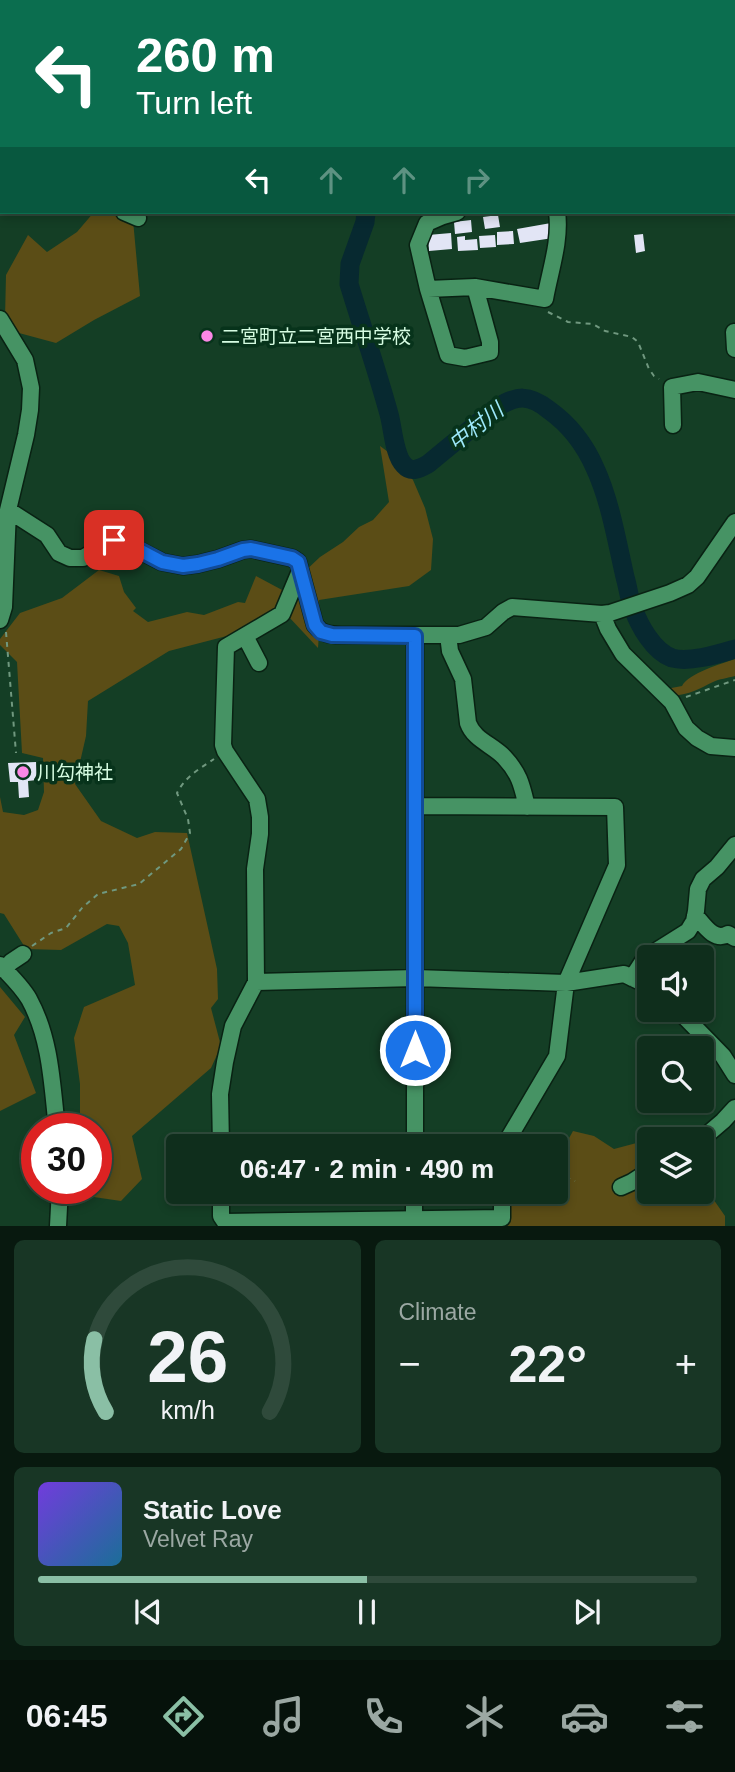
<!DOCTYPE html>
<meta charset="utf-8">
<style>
body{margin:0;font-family:Arial,"Noto Sans JP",sans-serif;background:#183625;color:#f1f3f6;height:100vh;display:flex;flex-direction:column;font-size:26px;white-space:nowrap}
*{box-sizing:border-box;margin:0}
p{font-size:23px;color:#9ba8a3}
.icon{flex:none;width:38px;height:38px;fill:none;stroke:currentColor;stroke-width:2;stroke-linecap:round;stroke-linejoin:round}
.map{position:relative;height:1226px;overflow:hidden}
.sheet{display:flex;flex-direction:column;gap:14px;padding:14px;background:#08190f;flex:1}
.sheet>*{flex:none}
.hud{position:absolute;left:0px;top:0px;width:735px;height:214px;box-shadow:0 4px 10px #0003,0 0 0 2px #2f4a3b;background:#0b6e4f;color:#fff;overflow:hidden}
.fabs{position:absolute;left:637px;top:945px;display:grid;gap:14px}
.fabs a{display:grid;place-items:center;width:77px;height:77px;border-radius:7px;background:#0f2e1c;box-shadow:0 4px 10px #0003,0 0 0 2px #2f4a3b;font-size:35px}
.speed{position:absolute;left:21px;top:1113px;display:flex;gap:14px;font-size:35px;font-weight:700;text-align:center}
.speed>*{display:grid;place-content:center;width:91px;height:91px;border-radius:50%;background:#0f2e1c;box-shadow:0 4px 10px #0003,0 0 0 2px #2f4a3b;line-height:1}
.speed .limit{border:10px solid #d22;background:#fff;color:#111}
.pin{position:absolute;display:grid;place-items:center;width:60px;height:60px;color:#fff;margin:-30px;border-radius:14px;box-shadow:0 4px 10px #0006}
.me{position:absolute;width:77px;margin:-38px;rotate:0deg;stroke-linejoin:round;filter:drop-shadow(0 0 5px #0008)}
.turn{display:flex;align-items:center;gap:24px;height:147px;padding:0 21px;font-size:32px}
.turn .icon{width:91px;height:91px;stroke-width:2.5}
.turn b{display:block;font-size:49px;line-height:60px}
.lanes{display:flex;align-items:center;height:66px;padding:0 21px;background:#0003;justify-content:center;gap:35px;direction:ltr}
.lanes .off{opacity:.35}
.big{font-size:52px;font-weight:800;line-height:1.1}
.sheet .widget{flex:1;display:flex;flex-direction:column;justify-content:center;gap:10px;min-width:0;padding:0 24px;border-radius:10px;background:#183625}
.sheet .dial{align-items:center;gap:0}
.dial svg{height:182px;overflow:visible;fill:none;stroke:#2f4a3b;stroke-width:7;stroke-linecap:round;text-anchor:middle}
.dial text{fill:#f1f3f6;stroke:none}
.song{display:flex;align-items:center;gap:21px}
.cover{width:84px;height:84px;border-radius:10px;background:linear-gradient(135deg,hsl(260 70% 55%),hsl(200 70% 35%))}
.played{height:7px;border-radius:4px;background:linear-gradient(90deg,#8abfa5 50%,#2f4a3b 50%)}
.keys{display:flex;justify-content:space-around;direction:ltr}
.heat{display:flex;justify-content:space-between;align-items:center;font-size:38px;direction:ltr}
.sheet .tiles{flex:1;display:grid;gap:14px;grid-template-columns:1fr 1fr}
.widget:last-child{grid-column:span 2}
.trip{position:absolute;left:166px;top:1134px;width:402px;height:70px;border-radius:7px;background:#0f2e1c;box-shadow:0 4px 10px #0003,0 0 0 2px #2f4a3b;font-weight:800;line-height:70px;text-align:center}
.menu{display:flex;height:112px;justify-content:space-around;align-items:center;background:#06120b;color:#9ba8a3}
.menu .icon{width:49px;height:49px}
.menu .current{color:#8abfa5}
.menu b{font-size:32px;color:#f1f3f6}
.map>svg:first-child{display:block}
.green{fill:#5b4d16}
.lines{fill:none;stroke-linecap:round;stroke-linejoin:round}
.river{stroke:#072930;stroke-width:19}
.building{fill:#e2e5f5}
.minor-casing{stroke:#092213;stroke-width:19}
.path{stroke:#70987f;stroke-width:2;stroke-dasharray:5 5;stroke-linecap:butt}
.minor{stroke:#469364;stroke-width:16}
.route-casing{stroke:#114b97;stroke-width:18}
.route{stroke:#1a73e8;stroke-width:12}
.poi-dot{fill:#fb87e5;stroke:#07331b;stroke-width:2.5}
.labels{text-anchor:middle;stroke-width:7;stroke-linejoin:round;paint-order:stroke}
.poi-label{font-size:19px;fill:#d6fce2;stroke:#07331b;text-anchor:start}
.water-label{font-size:21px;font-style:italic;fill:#9ee9fb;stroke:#07331b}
</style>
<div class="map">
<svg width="735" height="1226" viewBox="0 0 735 1226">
<rect width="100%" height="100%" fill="#143e25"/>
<path class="green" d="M 94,212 L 137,212 L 133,220 L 140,296 L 94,320 L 56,343 L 19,333 L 5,318 L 6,275 L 28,235 L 47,252 L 77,232 Z
M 380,446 L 395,457 L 413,480 L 425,508 L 433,539 L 431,570 L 409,586 L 319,600 L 320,619 L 318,648 L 288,616 L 250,630 L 169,651 L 88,701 L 86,736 L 75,784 L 101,821 L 137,838 L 155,832 L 187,833 L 217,969 L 218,999 L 211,1008 L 221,1046 L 211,1068 L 132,1136 L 142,1179 L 121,1201 L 80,1195 L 78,1188 L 96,1188 L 96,1129 L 77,1129 L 80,1124 L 80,1084 L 74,1038 L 84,1007 L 135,985 L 128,943 L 119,926 L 107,924 L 61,950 L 26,949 L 4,914 L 0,913 L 0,797 L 3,812 L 24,815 L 38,810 L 44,792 L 43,758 L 22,753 L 17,662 L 0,645 L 0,639 L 20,613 L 62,598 L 99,570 L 119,576 L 124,592 L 136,608 L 133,611 L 148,622 L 187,612 L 204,615 L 238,602 L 245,603 L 256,576 L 284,591 L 320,557 L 343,542 L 359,527 L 373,520 L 389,502 Z
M 735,659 L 735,676 C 728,678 719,679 713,682 C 699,689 685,697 669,695 L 666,689 L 682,686 C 689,673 721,664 735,659 Z
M 0,987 L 25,1017 L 14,1035 L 36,1093 L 0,1111 Z
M 662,1126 L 679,1130 L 677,1139 L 649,1139 L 649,1192 L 702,1192 L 702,1183 L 725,1216 L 725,1226 L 507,1226 L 512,1192 L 556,1192 L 557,1160 L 573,1131 L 594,1136 L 614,1149 L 644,1141 Z"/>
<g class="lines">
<path class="river" d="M 106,2 L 106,0
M 366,212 L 365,222 L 350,264 L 349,284 C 362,327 377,370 389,414 C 393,428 394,455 404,465 C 411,473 419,469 428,464 L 496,408 C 517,395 529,394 549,410 C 570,425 585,445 595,468 C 610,500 617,542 625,577 C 628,587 629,598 633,608 C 639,625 653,651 672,658 C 689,663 718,654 735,649"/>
</g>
<path class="building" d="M 498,215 L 500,227 L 485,229 L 483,217 Z
M 471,220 L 472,232 L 455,234 L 454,222 Z
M 551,223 L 553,238 L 520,243 L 517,229 Z
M 513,231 L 514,244 L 497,245 L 497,232 Z
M 451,233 L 452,249 L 429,251 L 428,235 Z
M 643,234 L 645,251 L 636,253 L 634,235 Z
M 495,235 L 496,247 L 480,248 L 479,236 Z
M 465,236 L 465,240 L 477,239 L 478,250 L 458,251 L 457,237 Z
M 36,762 L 37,780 L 28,781 L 29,797 L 19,798 L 18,782 L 10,782 L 8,763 Z"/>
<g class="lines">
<g class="minor-casing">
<path id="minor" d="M 164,0 L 167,2
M 255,0 L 258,2
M 311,0 L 313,2
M 520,0 L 521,2
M 647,0 L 647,1
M 674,0 L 674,2
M 284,2 L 285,0
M 733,33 L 735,33
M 0,137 L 2,138
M 733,138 L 735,138
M 733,155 L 735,164
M 124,212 L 138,218
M 457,212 L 443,216 L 427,223 L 418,245 L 428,289 L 448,355 L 465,358 L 490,352 L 490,342 L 475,287
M 428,289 L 475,287 L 545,299 C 550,271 561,240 557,212
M 0,319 L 25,360 L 31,388 L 30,410 L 26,435 L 8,510 L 4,607 L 0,620
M 734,332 L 735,349
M 673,425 L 672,387 L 698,382 L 735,390
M 8,510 L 47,535 L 59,553 L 70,558 L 83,558 L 114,540 L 123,542 L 162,562 L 183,566 L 198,564 L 218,559 L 243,550 L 251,549 L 292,558 L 298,562 L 315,625 C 322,634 330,635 341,635 L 459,635 L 486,627 L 503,612 L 512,607 L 602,614 L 610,613 L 670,593 L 688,585 L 697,577 L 735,522
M 602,614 L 608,629 L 623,654 L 672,702 L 686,728 L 697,738 L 711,746 L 735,748
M 448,635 L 450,651 L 463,679 L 468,723 C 474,740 493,745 504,757 C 520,774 522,786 527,807
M 245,636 L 259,663
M 415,806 L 615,807 L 617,865 L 566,983 L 557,1056 L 504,1146
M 695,915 C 704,925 714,942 728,934 L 735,938
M 0,965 C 10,975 22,987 29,999 C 51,1039 52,1085 57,1129
M 4,970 L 11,962 L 23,954
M 632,978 L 645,958 L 688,931 L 694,921 L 696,911 L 698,889 L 703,879 L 717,867 L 735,845
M 256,982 L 416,978 L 566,983 L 624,974 L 649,986
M 678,1010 L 723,1056 L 735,1075
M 702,1139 L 723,1121 L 735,1108
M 221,1146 L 220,1094 L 225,1062 L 233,1026 L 256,982 L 255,869 L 260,834 L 260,817 L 257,799 L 225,751 L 223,745 L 226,647 L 282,614 L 300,571
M 415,1146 L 415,636
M 621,1187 L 632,1182 L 649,1171
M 221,1192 L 221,1216 L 225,1222 L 502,1218 L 502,1192
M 414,1219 L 414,1192
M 58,1226 L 60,1188"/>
</g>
<path class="path" d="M 548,312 L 568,322 L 593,324 L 605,331 L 632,337 L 638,342 L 649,369 L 654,376 L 659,379
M 6,632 L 16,753
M 686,697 L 735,680
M 32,946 L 51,933 L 66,928 L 82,908 L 98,894 L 139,884 L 181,849 L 190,833 L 188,819 L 177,793 C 185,777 199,769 214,759
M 556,1174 L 575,1181"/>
<use href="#minor" class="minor"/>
</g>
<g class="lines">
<g class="route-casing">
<path id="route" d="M 114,540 L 124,542 L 162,562 L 183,566 L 198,564 L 218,559 L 243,550 L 251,549 L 292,558 L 298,562 L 315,625 L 321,632 L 332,635 L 415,636 L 415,1050"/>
</g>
<use href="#route" class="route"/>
</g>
<g class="poi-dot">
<circle cx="207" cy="336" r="7"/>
<circle cx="23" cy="772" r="7"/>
</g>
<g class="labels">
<g class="poi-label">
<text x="221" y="343">二宮町立二宮西中学校</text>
<text x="37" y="779">川勾神社</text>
</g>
<g class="water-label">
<text transform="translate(476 427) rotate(-38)" y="7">中村川</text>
</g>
</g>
</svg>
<div class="fabs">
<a><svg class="icon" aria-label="sound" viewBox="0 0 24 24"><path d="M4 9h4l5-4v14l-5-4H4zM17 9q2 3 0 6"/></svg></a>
<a><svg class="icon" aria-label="search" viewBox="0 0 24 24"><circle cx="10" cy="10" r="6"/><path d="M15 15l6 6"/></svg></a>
<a><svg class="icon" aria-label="layers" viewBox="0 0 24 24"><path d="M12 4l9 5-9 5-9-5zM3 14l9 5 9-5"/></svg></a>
</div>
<div class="speed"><div class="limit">30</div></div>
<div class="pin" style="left:114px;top:540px;background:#d93025"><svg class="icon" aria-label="arrive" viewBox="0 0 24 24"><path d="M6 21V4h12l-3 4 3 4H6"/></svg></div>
<svg class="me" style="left:415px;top:1050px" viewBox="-20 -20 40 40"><circle r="17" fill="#1a73e8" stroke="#fff" stroke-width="3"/><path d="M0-11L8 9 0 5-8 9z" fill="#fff"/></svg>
<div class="trip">06:47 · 2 min · 490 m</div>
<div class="hud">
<div class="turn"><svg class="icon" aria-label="left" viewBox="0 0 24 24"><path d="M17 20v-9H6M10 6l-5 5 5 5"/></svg><div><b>260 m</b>Turn left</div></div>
<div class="lanes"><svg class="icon" aria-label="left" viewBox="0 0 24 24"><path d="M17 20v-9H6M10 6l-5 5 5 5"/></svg><svg class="icon off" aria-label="ahead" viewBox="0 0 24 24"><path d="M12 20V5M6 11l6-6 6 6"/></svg><svg class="icon off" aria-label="ahead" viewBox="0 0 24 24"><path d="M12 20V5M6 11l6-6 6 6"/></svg><svg class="icon off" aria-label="right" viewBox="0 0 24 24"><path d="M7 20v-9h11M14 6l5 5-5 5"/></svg></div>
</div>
</div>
<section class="sheet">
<div class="tiles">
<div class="widget dial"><svg viewBox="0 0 100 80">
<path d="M14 69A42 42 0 1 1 86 69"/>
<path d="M14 69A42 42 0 0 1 9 37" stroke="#8abfa5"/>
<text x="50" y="56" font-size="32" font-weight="700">26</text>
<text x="50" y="72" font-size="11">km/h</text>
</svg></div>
<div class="widget"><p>Climate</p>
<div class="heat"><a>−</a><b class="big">22°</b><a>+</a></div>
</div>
<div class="widget">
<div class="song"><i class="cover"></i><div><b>Static Love</b><p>Velvet Ray</p></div></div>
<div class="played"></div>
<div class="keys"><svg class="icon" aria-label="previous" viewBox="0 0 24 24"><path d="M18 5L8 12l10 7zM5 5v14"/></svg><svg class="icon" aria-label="pause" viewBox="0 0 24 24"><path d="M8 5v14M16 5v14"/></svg><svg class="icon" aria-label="next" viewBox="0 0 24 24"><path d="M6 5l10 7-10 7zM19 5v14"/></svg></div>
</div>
</div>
</section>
<nav class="menu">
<b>06:45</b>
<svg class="icon current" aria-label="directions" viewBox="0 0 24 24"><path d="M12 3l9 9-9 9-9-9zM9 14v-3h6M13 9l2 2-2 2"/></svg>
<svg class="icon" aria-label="music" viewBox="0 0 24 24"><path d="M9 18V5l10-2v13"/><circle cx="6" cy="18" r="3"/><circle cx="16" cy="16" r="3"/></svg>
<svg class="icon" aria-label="phone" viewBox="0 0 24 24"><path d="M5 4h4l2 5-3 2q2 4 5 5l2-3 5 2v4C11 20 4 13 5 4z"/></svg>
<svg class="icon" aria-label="climate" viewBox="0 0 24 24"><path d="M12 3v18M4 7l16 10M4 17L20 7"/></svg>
<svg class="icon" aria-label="car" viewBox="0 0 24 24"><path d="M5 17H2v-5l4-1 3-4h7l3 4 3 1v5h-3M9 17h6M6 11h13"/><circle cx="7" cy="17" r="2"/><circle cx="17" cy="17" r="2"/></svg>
<svg class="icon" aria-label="filters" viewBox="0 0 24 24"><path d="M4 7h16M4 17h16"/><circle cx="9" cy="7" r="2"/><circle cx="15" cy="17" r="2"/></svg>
</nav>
